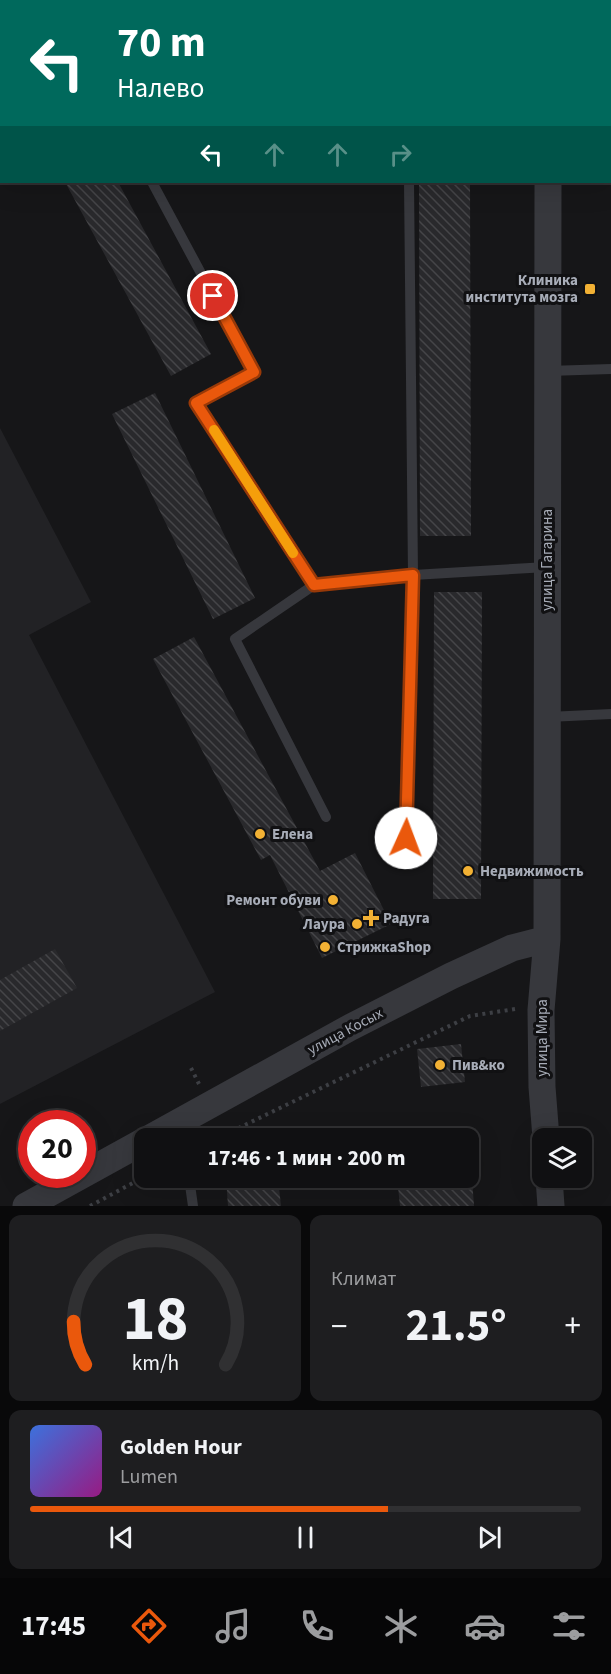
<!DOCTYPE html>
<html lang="ru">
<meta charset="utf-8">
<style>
body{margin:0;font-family:"Source Sans 3",sans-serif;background:#1e1e20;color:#f1f3f6;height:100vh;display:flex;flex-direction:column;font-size:22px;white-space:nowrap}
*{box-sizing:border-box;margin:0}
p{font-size:20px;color:#9c9d9f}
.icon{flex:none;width:33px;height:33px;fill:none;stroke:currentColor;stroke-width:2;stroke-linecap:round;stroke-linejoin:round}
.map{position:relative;height:1206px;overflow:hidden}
.drawer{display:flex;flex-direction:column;gap:9px;padding:9px;background:#09090a;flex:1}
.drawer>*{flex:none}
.top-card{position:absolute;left:0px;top:0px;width:612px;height:183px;box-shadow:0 6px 24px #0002,0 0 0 2px #303032;background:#00695c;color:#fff;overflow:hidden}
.fabs{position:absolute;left:532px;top:1128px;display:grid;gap:12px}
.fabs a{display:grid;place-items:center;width:60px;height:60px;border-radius:12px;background:#101012;box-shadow:0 6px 24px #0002,0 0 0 2px #303032;font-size:30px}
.speed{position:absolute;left:18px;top:1110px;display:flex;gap:12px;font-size:30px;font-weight:700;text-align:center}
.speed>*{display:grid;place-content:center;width:78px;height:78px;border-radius:50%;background:#101012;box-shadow:0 6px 24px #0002,0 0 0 2px #303032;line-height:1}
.speed .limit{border:9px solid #d22;background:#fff;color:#111}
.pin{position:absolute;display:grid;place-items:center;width:51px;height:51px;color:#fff;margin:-26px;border:3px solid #fff;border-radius:50%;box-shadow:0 2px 6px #0007}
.me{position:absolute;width:66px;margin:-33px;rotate:2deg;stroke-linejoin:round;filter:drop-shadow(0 0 4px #0008)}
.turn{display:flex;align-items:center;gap:21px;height:126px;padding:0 18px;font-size:27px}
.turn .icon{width:78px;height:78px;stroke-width:2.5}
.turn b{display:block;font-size:42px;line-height:51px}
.lanes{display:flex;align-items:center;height:57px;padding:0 18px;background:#0003;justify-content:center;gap:30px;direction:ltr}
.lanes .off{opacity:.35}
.big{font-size:45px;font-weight:700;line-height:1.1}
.drawer .widget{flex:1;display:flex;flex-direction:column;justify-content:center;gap:9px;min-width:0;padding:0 21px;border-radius:12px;background:#1e1e20}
.drawer .dial{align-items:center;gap:0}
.dial svg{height:156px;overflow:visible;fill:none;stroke:#303032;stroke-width:7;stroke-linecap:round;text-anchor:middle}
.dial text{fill:#f1f3f6;stroke:none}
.song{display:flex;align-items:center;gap:18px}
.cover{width:72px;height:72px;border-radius:9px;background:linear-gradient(135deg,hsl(220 70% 55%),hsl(310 70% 35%))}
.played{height:6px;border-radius:3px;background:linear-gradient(90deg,#ea580c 65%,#303032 65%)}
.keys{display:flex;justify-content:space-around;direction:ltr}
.heat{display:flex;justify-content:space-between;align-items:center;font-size:33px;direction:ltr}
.drawer .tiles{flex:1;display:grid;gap:9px;grid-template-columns:1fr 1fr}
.widget:last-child{grid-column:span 2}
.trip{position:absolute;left:134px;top:1128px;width:345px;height:60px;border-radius:12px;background:#101012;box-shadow:0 6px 24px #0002,0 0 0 2px #303032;font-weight:700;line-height:60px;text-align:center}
.tab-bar{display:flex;height:96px;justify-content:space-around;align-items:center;background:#060607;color:#9c9d9f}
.tab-bar .icon{width:42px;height:42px}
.tab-bar .on{color:#ea580c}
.tab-bar b{font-size:27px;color:#f1f3f6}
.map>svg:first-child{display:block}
.built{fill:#222225}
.building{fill:url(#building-back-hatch)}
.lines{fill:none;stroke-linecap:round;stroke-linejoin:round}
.path{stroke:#3d3f44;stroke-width:4;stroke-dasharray:3 4.5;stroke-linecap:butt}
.service{stroke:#37383d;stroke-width:10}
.tertiary{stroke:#37383d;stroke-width:27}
.route-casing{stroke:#983908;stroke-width:15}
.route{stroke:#ea580c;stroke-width:10}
.slow{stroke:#f59e0b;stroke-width:10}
.poi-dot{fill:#f2b134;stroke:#111113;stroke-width:2}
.labels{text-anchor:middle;stroke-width:6;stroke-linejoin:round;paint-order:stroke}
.poi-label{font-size:15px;font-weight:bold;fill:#a8adb8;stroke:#111113;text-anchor:start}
.street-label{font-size:15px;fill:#a8adb8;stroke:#111113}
</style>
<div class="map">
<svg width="611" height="1206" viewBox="0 0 611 1206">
<defs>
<pattern id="building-back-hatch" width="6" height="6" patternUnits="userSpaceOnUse" patternTransform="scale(1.5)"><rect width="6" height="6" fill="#29292c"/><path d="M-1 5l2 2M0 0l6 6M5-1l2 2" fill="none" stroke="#454548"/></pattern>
</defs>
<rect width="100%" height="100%" fill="#161618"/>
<path class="built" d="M 0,428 L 91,602 L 29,635 L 215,992 L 0,1104 Z"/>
<path class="building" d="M 65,182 L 118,182 L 211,354 L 171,376 Z
M 419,182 L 470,182 L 471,536 L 420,536 Z
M 155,393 L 255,598 L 213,619 L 112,414 Z
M 434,592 L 482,592 L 481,899 L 433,899 Z
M 194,637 L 320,871 L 355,853 L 391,924 L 322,958 L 270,855 L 261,860 L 153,659 Z
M 55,949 L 77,988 L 0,1031 L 0,980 Z
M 461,1044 L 465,1082 L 421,1087 L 417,1049 Z
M 226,1178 L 278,1178 L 281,1206 L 228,1206 Z
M 397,1178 L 472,1178 L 474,1206 L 400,1206 Z"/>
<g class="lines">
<path class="path" d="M 191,1068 L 199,1084
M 218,1138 L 470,1016 L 515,1009
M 90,1206 L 144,1177"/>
<path class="service" d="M 0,144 L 2,143
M 152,182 L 254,372 L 197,403 L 314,585
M 409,182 L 413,575 L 547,567
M 548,371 L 611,369
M 548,717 L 611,714
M 326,817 L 235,639 L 314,585 L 413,575 L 406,838
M 189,1178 L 193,1206"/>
<path class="tertiary" d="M 528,0 L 529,2
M 150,1138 L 351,1027 L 451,976 L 512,948 L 547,939
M 546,1138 L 542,1087 L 541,1010 L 547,939 L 548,182
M 549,1178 L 551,1206
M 26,1206 L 144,1141"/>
</g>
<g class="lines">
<g class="route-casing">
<path id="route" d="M 213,296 L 254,372 L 196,403 L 314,585 L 413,575 L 406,838"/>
</g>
<use href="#route" class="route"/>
<path class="slow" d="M 214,430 L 293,553"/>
</g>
<g class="poi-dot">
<rect x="584" y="283" width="12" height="12" rx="3"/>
<circle cx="260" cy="834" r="6"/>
<circle cx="468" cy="871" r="6"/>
<circle cx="333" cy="900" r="6"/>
<path d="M368 909h6v6h6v6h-6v6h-6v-6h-6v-6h6z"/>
<circle cx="357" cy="924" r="6"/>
<circle cx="325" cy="947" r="6"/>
<circle cx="440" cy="1065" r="6"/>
</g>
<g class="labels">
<g class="poi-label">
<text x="578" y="285" text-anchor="end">Клиника<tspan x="578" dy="17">института мозга</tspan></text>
<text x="272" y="839">Елена</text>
<text x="480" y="876">Недвижимость</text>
<text x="321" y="905" text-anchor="end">Ремонт обуви</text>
<text x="383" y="923">Радуга</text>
<text x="345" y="929" text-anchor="end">Лаура</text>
<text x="337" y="952">СтрижкаShop</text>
<text x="452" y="1070">Пив&amp;ко</text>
</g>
<g class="street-label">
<text transform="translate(547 560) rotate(-90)" y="5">улица Гагарина</text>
<text transform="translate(345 1031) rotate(-28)" y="5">улица Косых</text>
<text transform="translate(542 1038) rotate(-90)" y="5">улица Мира</text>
</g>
</g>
</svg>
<div class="fabs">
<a><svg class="icon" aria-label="layers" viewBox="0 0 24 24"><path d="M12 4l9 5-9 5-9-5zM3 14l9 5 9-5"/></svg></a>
</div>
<div class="speed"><div class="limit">20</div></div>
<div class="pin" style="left:213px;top:296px;background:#d93025"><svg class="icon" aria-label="arrive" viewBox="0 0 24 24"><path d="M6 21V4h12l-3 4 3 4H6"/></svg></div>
<svg class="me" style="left:406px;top:838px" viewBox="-20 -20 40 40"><circle r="19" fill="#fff"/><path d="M0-13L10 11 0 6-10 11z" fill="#ea580c"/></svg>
<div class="trip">17:46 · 1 мин · 200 m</div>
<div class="top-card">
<div class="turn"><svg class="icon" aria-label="left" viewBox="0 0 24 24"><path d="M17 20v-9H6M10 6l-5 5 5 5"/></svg><div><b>70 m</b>Налево</div></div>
<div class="lanes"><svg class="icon" aria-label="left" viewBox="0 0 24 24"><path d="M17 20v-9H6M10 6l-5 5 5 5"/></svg><svg class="icon off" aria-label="ahead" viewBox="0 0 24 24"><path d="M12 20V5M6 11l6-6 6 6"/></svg><svg class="icon off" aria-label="ahead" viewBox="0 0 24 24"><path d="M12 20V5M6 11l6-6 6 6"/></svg><svg class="icon off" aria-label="right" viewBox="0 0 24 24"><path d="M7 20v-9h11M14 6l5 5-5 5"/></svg></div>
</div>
</div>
<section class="drawer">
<div class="tiles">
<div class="widget dial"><svg viewBox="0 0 100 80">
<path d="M14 69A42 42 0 1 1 86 69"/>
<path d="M14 69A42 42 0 0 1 8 47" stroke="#ea580c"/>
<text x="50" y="56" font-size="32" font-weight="700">18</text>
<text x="50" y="72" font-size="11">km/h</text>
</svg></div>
<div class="widget"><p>Климат</p>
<div class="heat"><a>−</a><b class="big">21.5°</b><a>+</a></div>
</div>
<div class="widget">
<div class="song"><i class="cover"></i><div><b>Golden Hour</b><p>Lumen</p></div></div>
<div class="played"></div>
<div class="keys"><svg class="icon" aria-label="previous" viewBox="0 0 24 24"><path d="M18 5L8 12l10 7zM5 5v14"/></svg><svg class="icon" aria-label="pause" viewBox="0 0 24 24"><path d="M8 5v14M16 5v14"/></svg><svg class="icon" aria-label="next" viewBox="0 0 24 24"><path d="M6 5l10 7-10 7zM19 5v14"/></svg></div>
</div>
</div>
</section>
<nav class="tab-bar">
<b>17:45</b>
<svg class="icon on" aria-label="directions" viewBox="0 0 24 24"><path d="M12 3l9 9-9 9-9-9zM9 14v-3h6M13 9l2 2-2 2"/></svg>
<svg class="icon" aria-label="music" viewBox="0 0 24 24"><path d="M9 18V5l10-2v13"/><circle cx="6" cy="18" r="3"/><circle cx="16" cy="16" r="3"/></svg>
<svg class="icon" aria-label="phone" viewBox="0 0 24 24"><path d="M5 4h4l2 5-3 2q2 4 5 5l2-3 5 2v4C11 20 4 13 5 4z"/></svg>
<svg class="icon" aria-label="climate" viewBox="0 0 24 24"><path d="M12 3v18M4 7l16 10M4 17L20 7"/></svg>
<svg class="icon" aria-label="car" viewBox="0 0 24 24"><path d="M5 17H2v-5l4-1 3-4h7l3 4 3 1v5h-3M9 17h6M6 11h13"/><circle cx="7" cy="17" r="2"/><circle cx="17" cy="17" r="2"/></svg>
<svg class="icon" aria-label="filters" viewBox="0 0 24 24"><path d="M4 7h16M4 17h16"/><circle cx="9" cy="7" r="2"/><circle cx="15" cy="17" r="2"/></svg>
</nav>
